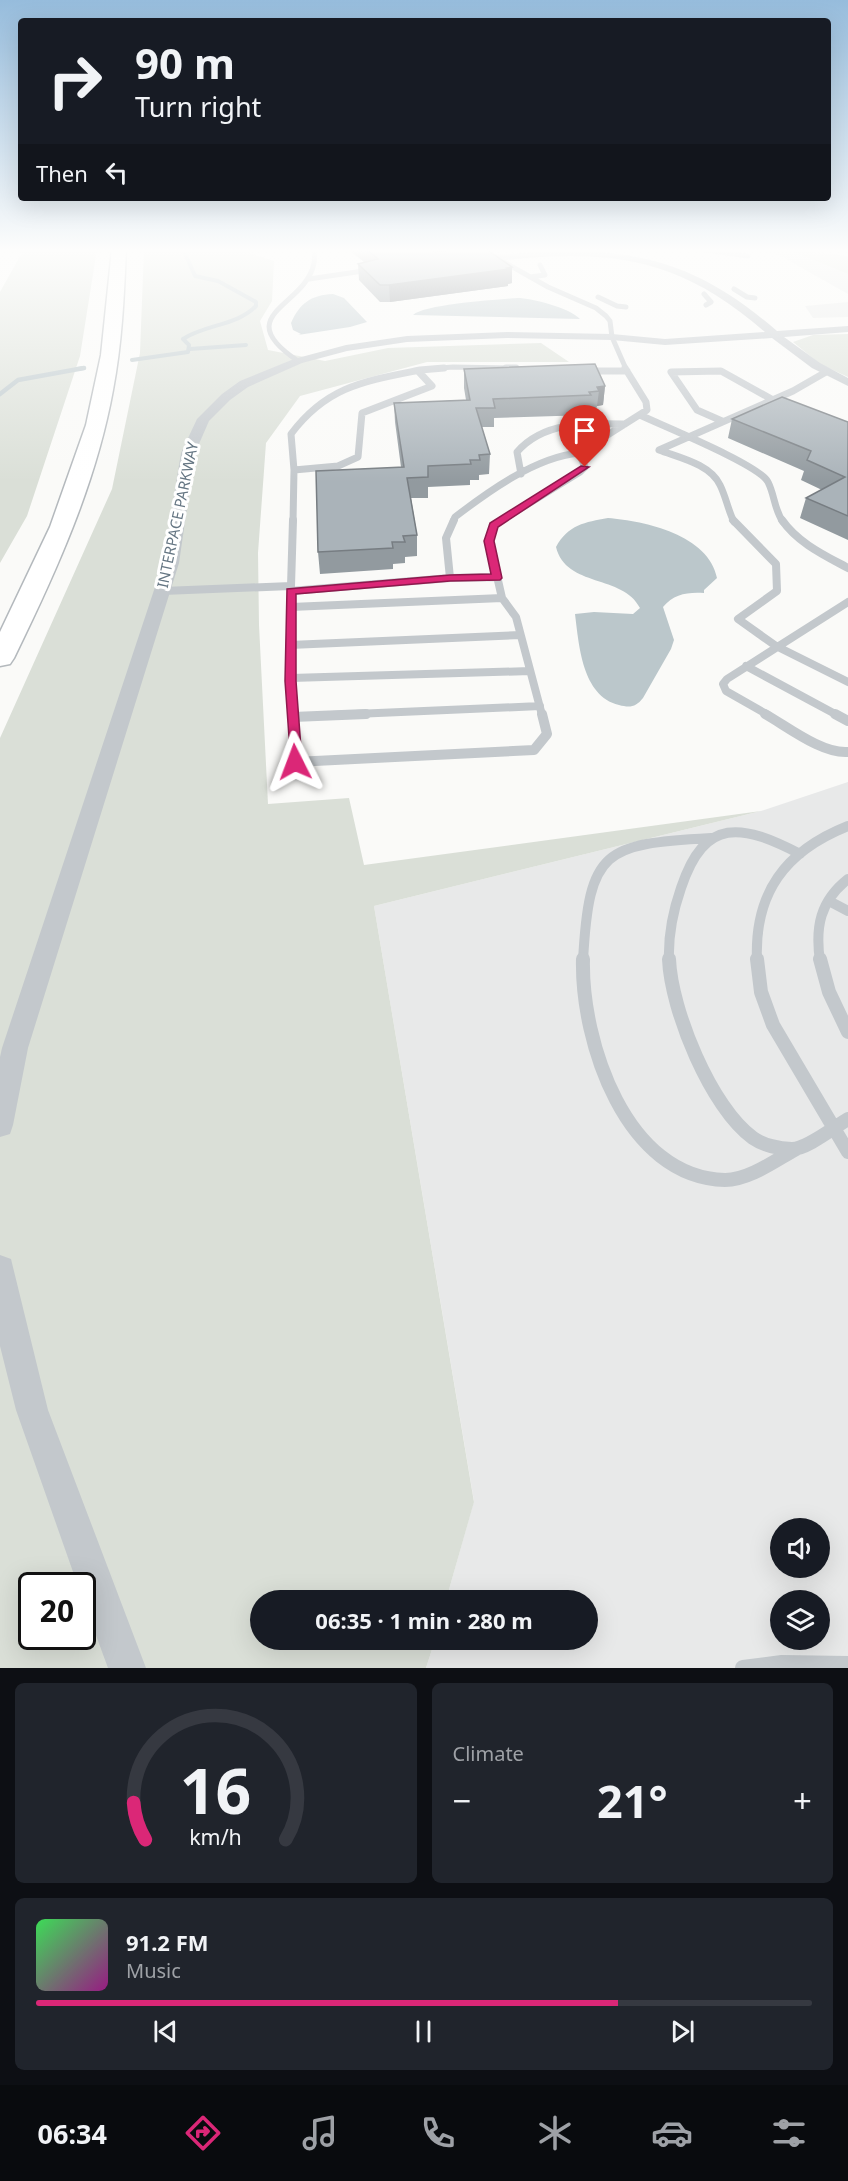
<!DOCTYPE html>
<meta charset="utf-8">
<style>
body{margin:0;font-family:"Noto Sans",sans-serif;background:#20242c;color:#f1f3f6;height:100vh;display:flex;flex-direction:column;font-size:22px;white-space:nowrap}
*{box-sizing:border-box;margin:0}
p{font-size:20px;color:#9ea1a6}
.icon{flex:none;width:33px;height:33px;fill:none;stroke:currentColor;stroke-width:2;stroke-linecap:round;stroke-linejoin:round}
.map{position:relative;height:1668px;overflow:hidden}
.drawer{display:flex;flex-direction:column;gap:15px;padding:15px;background:#0d0f14;flex:1}
.drawer>*{flex:none}
.guide{position:absolute;left:18px;top:18px;width:813px;height:183px;border-radius:6px;box-shadow:0 6px 24px #0002;background:#171b24;color:#f1f3f6;overflow:hidden}
.controls{position:absolute;left:770px;top:1518px;display:grid;gap:12px}
.controls a{display:grid;place-items:center;width:60px;height:60px;border-radius:50%;background:#171b24;box-shadow:0 6px 24px #0002;font-size:30px}
.speed{position:absolute;left:18px;top:1572px;display:flex;gap:12px;font-size:30px;font-weight:700;text-align:center}
.speed>*{display:grid;place-content:center;width:78px;height:78px;border-radius:50%;background:#171b24;box-shadow:0 6px 24px #0002;line-height:1}
.speed .limit{border:3px solid #111;border-radius:9px;background:#fff;color:#111}
.pin{position:absolute;display:grid;place-items:center;width:51px;height:51px;color:#fff;margin:-62px -26px;border-radius:50% 50% 50% 0;rotate:-45deg;box-shadow:0 0 6px #0007}
.pin .icon{rotate:45deg}
.me{position:absolute;width:66px;margin:-33px;rotate:357deg;stroke-linejoin:round;filter:drop-shadow(0 0 4px #0008)}
.turn{display:flex;align-items:center;gap:21px;height:126px;padding:0 18px;font-size:27px}
.turn .icon{width:78px;height:78px;stroke-width:2.5}
.turn b{display:block;font-size:42px;line-height:51px}
.then{display:flex;align-items:center;height:57px;padding:0 18px;background:#0003;gap:12px;font-size:22px}
.big{font-size:45px;font-weight:700;line-height:1.1}
.drawer .tile{flex:1;display:flex;flex-direction:column;justify-content:center;gap:9px;min-width:0;padding:0 21px;border-radius:9px;background:#20242c}
.drawer .dial{align-items:center;gap:0}
.dial svg{height:156px;overflow:visible;fill:none;stroke:#363941;stroke-width:7;stroke-linecap:round;text-anchor:middle}
.dial text{fill:#f1f3f6;stroke:none}
.song{display:flex;align-items:center;gap:18px}
.cover{width:72px;height:72px;border-radius:9px;background:linear-gradient(135deg,hsl(130 70% 55%),hsl(310 70% 35%))}
.played{height:6px;border-radius:3px;background:linear-gradient(90deg,#db2777 75%,#363941 75%)}
.keys{display:flex;justify-content:space-around;direction:ltr}
.heat{display:flex;justify-content:space-between;align-items:center;font-size:33px;direction:ltr}
.drawer .tiles{flex:1;display:grid;gap:15px;grid-template-columns:1fr 1fr}
.tile:last-child{grid-column:span 2}
.trip{position:absolute;left:250px;top:1590px;width:348px;height:60px;border-radius:30px;background:#171b24;box-shadow:0 6px 24px #0002;font-weight:700;line-height:60px;text-align:center}
.menu{display:flex;height:96px;justify-content:space-around;align-items:center;background:#090b0e;color:#9ea1a6}
.menu .icon{width:42px;height:42px}
.menu .selected{color:#db2777}
.menu b{font-size:27px;color:#f1f3f6}
.map>svg:first-child{display:block}
.built{fill:#e8e9e9;fill-rule:evenodd}
.green{fill:#dadfd7;fill-rule:evenodd}
.water{fill:#bbc7cb}
.lines{fill:none;stroke-linecap:round;stroke-linejoin:round}
.stream-far1{stroke:#bbc7cb;stroke-width:4}
.stream{stroke:#bbc7cb;stroke-width:4.5}
.highway-casing{stroke:#b4b9bd;stroke-width:3}
.lane-far5{stroke:#c3c8cc;stroke-width:5}
.lane-far4{stroke:#c3c8cc;stroke-width:7}
.lane-far3{stroke:#c3c8cc;stroke-width:8}
.lane-far2{stroke:#c3c8cc;stroke-width:10}
.lane-far1{stroke:#c3c8cc;stroke-width:14}
.lane{stroke:#c3c8cc;stroke-width:16}
.street{fill:#c3c8cc;fill-rule:evenodd}
.highway{fill:#fff;fill-rule:evenodd}
.wall{fill:#929a9f}
.shaded-wall{fill:#777d82}
.building{fill:#aab3b9;stroke:#777d82;stroke-width:1.5}
.route{fill:#db2777;stroke:#8e194d;stroke-width:1.5}
.labels{text-anchor:middle;stroke-width:6;stroke-linejoin:round;paint-order:stroke}
.far-street-label{font-size:15px;fill:#657683;stroke:#fff}
</style>
<div class="map">
<svg width="848" height="1668" viewBox="0 0 848 1668">
<rect width="100%" height="100%" fill="#fafaf8"/>
<path class="built" d="M 747,249 L 786,249 L 848,274 L 848,294 L 779,255 Z
M 848,302 L 848,317 L 813,318 L 805,306 Z
M 848,782 L 848,1668 L 426,1668 L 435,1640 L 588,1640 L 588,1600 L 446,1600 L 474,1501 L 374,906 L 761,811 ZM 780,1528 L 819,1528 L 819,1568 L 780,1568 ZM 780,1600 L 819,1600 L 819,1640 L 780,1640 Z"/>
<path class="green" d="M 24,249 L 97,249 L 80,356 L 27,516 L 0,563 L 0,292 Z
M 144,249 L 237,249 L 274,261 L 272,301 L 260,321 L 268,350 L 325,361 L 388,348 L 541,343 L 569,362 L 427,362 L 300,396 L 266,443 L 258,553 L 259,625 L 268,804 L 349,798 L 364,865 L 761,811 L 374,906 L 474,1502 L 446,1600 L 261,1600 L 261,1640 L 435,1640 L 426,1668 L 0,1668 L 0,738 L 112,489 L 140,353 ZM 32,1586 L 82,1586 L 82,1636 L 32,1636 Z
M 786,249 L 848,256 L 848,274 Z
M 848,334 L 848,377 L 820,364 L 793,342 L 813,335 Z"/>
<path class="water" d="M 333,294 L 344,298 L 367,322 L 350,327 L 298,335 L 301,334 L 293,330 L 291,323 C 300,303 311,295 333,294 Z
M 517,298 C 532,298 570,308 580,319 L 413,315 C 426,304 496,300 517,298 Z
M 608,518 C 645,521 709,535 717,578 L 704,590 L 704,593 C 687,592 674,594 663,607 L 674,640 L 671,649 L 643,698 C 636,707 630,708 619,705 C 582,696 579,645 575,614 L 594,612 L 633,614 L 640,608 C 623,574 566,588 556,547 C 568,525 585,522 608,518 Z"/>
<g class="lines">
<path class="stream-far1" d="M 190,349 L 246,345
M 132,360 L 188,352 L 189,345 L 183,339 C 206,324 237,326 256,306 L 256,302 L 218,281 L 195,276 L 183,249
M 77,369 L 84,368"/>
<path class="stream" d="M 0,394 L 18,380 L 84,368"/>
<g class="highway-casing">
<path id="highway" d="M 112,249 L 126,249 C 124,296 122,343 113,390 C 96,484 56,572 14,658 L 10,664 L 0,666 L 0,632 L 50,527 L 86,425 L 101,355 Z"/>
</g>
<path class="lane-far5" d="M 481,249 L 548,287 L 596,308 L 606,316 L 610,321 L 612,337 L 626,369
M 698,249 L 748,256
M 443,258 L 435,255 L 434,252 L 447,249 L 469,251
M 530,277 L 545,275 L 540,265
M 309,279 L 363,271
M 734,289 L 747,297 L 755,298
M 704,294 L 711,302 L 706,305
M 598,297 L 617,306 L 626,307
M 298,361 C 228,314 306,307 314,263 C 315,259 314,253 314,249
M 427,369 L 453,367 L 516,368"/>
<path class="lane-far4" d="M 506,368 L 516,368
M 420,370 L 444,368
M 420,370 L 419,372 L 432,386 L 362,413 L 358,457 L 338,466 L 294,470 L 291,434 C 327,386 365,381 420,370 Z
M 585,371 L 627,371
M 640,415 C 663,426 760,465 768,482 C 775,496 774,509 783,522
M 722,421 L 697,410 L 671,372 L 721,371 L 775,401
M 521,474 L 517,452 C 544,421 587,423 625,424
M 293,522 L 294,470
M 453,522 L 455,517 C 489,491 536,457 579,453
M 499,522 L 580,472 L 585,467 L 579,453 L 647,410 L 646,402 L 625,368
M 734,522 C 728,510 726,497 720,485 C 710,464 680,458 659,450 L 793,391 L 826,372"/>
<path class="lane-far3" d="M 454,520 L 446,538 L 450,578 L 497,577
M 502,520 L 494,525 L 489,541 L 502,598
M 733,520 L 776,564 L 777,591 L 738,619 L 776,646 L 848,682
M 782,520 C 798,543 824,555 848,568
M 291,586 L 293,520
M 163,591 L 291,586 L 291,607
M 291,591 L 450,578
M 291,607 L 293,715
M 291,607 L 502,598 L 516,617 L 542,715
M 290,645 L 520,635
M 746,666 L 837,715
M 291,678 L 530,671
M 332,715 L 540,706
M 768,715 L 726,691 L 723,684 L 727,679 L 848,602"/>
<path class="lane-far2" d="M 293,714 L 295,762 L 534,750 L 547,734 L 542,714
M 765,714 C 788,727 822,754 848,752
M 835,714 L 848,721
M 293,717 L 366,714
M 829,901 L 848,911
M 583,961 C 589,849 604,844 711,838
M 669,961 C 668,936 673,911 681,888 C 705,816 742,824 800,854
M 757,961 C 754,893 785,851 848,826
M 820,961 C 815,927 820,901 848,879"/>
<path class="lane-far1" d="M 583,959 C 581,1042 626,1178 725,1180 C 749,1180 776,1160 796,1149
M 669,959 C 671,1010 711,1108 753,1138 C 763,1145 779,1149 792,1149 C 807,1149 834,1127 848,1119
M 757,959 L 761,992 L 773,1025 L 848,1152
M 820,959 L 829,992 L 848,1032"/>
<path class="lane" d="M 743,1668 L 782,1663 L 848,1664"/>
<path class="street" d="M 559,250 C 652,251 706,270 777,331 L 848,326 L 848,332 L 784,337 L 820,363 L 848,378 L 848,386 L 812,368 L 772,338 L 665,345 L 612,340 L 507,338 L 407,342 L 347,351 L 302,363 L 248,387 L 230,400 L 209,421 L 195,453 L 179,563 L 28,1048 L 13,1125 L 10,1134 L 0,1137 L 0,1057 L 2,1048 L 163,563 L 181,453 L 197,419 L 222,394 L 240,381 L 294,359 L 346,345 L 407,336 L 507,332 L 612,334 L 665,339 L 765,332 C 678,256 608,248 496,261 L 491,258 L 496,255 Z
M 0,1255 L 11,1259 L 48,1410 L 146,1668 L 108,1668 L 82,1597 L 82,1586 L 78,1586 L 16,1410 L 0,1346 Z"/>
<use href="#highway" class="highway"/>
</g>
<path class="wall" d="M 348,249 L 431,249 L 435,252 L 512,267 L 512,283 L 508,284 L 508,286 L 390,302 L 380,302 L 359,280 L 358,264 L 364,262 Z
M 464,369 L 605,386 L 603,405 L 597,406 L 596,410 L 589,410 L 589,415 L 494,418 L 494,427 L 482,427 L 490,454 L 489,474 L 479,475 L 479,480 L 470,480 L 470,485 L 428,487 L 428,498 L 411,498 L 417,535 L 417,556 L 405,557 L 405,563 L 393,564 L 393,569 L 320,574 L 318,552 L 401,467 L 395,422 L 394,403 L 466,400 L 464,388 Z
M 732,419 L 848,422 L 848,540 L 800,518 L 806,498 L 822,490 L 801,480 L 804,471 L 728,438 Z"/>
<path class="shaded-wall" d="M 512,267 L 512,283 L 508,284 L 508,286 L 390,302 L 389,285 Z
M 605,386 L 603,405 L 597,406 L 599,391 L 597,387 Z"/>
<path class="building" d="M 366,249 L 431,249 L 435,252 L 462,249 L 486,249 L 512,267 L 507,268 L 509,269 L 389,285 L 380,285 L 358,264 L 378,259 Z
M 595,364 L 605,386 L 597,387 L 599,391 L 589,392 L 591,395 L 493,399 L 495,408 L 476,408 L 490,454 L 479,455 L 480,460 L 470,460 L 471,464 L 428,466 L 428,477 L 407,478 L 417,535 L 403,536 L 405,542 L 392,542 L 393,548 L 318,552 L 316,471 L 404,467 L 394,403 L 470,400 L 464,369 Z
M 782,397 L 848,422 L 848,516 L 806,498 L 845,477 L 807,460 L 811,451 L 732,419 Z"/>
<linearGradient id="sky" x2="0" y2="1"><stop stop-color="#96bcdc"/><stop offset="0.52" stop-color="#fdfdfc"/><stop offset="1" stop-color="#fdfdfc" stop-opacity="0"/></linearGradient>
<rect width="848" height="482" fill="url(#sky)"/>
<path class="route" d="M 581,466 L 589,467 L 498,527 L 494,541 L 502,578 L 500,580 L 450,581 L 296,594 L 296,681 L 302,762 L 300,765 L 291,765 L 285,681 L 287,589 L 450,575 L 491,574 L 484,541 L 490,523 Z"/>
<g class="labels">
<g class="far-street-label">
<text transform="translate(178 515) rotate(-78)" y="5">INTERPACE PARKWAY</text>
</g>
</g>
</svg>
<div class="controls">
<a><svg class="icon" aria-label="sound" viewBox="0 0 24 24"><path d="M4 9h4l5-4v14l-5-4H4zM17 9q2 3 0 6"/></svg></a>
<a><svg class="icon" aria-label="layers" viewBox="0 0 24 24"><path d="M12 4l9 5-9 5-9-5zM3 14l9 5 9-5"/></svg></a>
</div>
<div class="speed"><div class="limit">20</div></div>
<div class="pin" style="left:585px;top:467px;background:#d93025"><svg class="icon" aria-label="arrive" viewBox="0 0 24 24"><path d="M6 21V4h12l-3 4 3 4H6"/></svg></div>
<svg class="me" style="left:295px;top:762px" viewBox="-20 -20 40 40"><path d="M0-17L14 15 0 8-14 15z" fill="#db2777" stroke="#fff" stroke-width="4"/></svg>
<div class="trip">06:35 · 1 min · 280 m</div>
<div class="guide">
<div class="turn"><svg class="icon" aria-label="right" viewBox="0 0 24 24"><path d="M7 20v-9h11M14 6l5 5-5 5"/></svg><div><b>90 m</b>Turn right</div></div>
<div class="then">Then<svg class="icon" aria-label="left" viewBox="0 0 24 24"><path d="M17 20v-9H6M10 6l-5 5 5 5"/></svg></div>
</div>
</div>
<section class="drawer">
<div class="tiles">
<div class="tile dial"><svg viewBox="0 0 100 80">
<path d="M14 69A42 42 0 1 1 86 69"/>
<path d="M14 69A42 42 0 0 1 8 50" stroke="#db2777"/>
<text x="50" y="56" font-size="32" font-weight="700">16</text>
<text x="50" y="72" font-size="11">km/h</text>
</svg></div>
<div class="tile"><p>Climate</p>
<div class="heat"><a>−</a><b class="big">21°</b><a>+</a></div>
</div>
<div class="tile">
<div class="song"><i class="cover"></i><div><b>91.2 FM</b><p>Music</p></div></div>
<div class="played"></div>
<div class="keys"><svg class="icon" aria-label="previous" viewBox="0 0 24 24"><path d="M18 5L8 12l10 7zM5 5v14"/></svg><svg class="icon" aria-label="pause" viewBox="0 0 24 24"><path d="M8 5v14M16 5v14"/></svg><svg class="icon" aria-label="next" viewBox="0 0 24 24"><path d="M6 5l10 7-10 7zM19 5v14"/></svg></div>
</div>
</div>
</section>
<nav class="menu">
<b>06:34</b>
<svg class="icon selected" aria-label="directions" viewBox="0 0 24 24"><path d="M12 3l9 9-9 9-9-9zM9 14v-3h6M13 9l2 2-2 2"/></svg>
<svg class="icon" aria-label="music" viewBox="0 0 24 24"><path d="M9 18V5l10-2v13"/><circle cx="6" cy="18" r="3"/><circle cx="16" cy="16" r="3"/></svg>
<svg class="icon" aria-label="phone" viewBox="0 0 24 24"><path d="M5 4h4l2 5-3 2q2 4 5 5l2-3 5 2v4C11 20 4 13 5 4z"/></svg>
<svg class="icon" aria-label="climate" viewBox="0 0 24 24"><path d="M12 3v18M4 7l16 10M4 17L20 7"/></svg>
<svg class="icon" aria-label="car" viewBox="0 0 24 24"><path d="M5 17H2v-5l4-1 3-4h7l3 4 3 1v5h-3M9 17h6M6 11h13"/><circle cx="7" cy="17" r="2"/><circle cx="17" cy="17" r="2"/></svg>
<svg class="icon" aria-label="filters" viewBox="0 0 24 24"><path d="M4 7h16M4 17h16"/><circle cx="9" cy="7" r="2"/><circle cx="15" cy="17" r="2"/></svg>
</nav>
